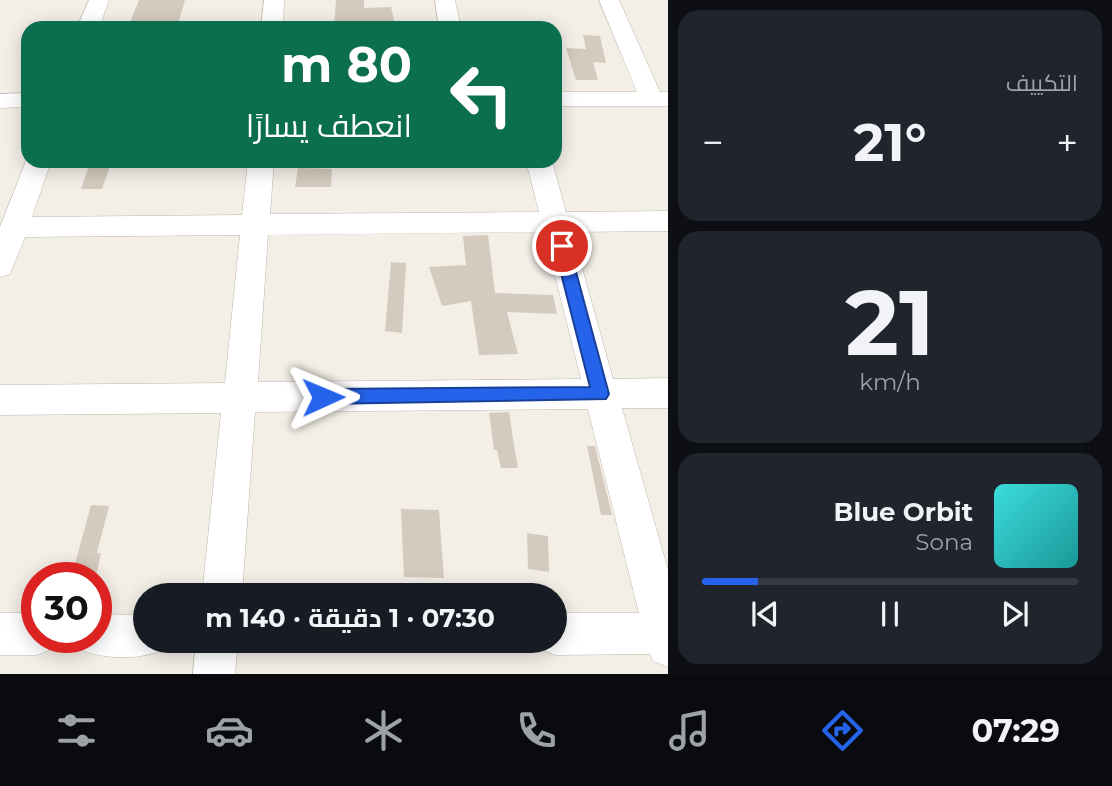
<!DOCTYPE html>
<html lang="ar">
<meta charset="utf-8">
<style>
body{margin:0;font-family:Montserrat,Cairo,sans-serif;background:#20242c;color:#f1f3f6;direction:rtl;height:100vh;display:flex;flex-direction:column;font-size:26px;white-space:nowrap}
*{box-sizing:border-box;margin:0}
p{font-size:23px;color:#9ea1a6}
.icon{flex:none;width:38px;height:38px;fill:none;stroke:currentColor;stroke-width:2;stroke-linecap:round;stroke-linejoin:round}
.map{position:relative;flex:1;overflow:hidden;direction:ltr}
.side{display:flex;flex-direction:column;gap:10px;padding:10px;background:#0d0f14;width:444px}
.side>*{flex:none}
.guide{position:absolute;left:21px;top:21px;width:541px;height:147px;border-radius:21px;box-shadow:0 4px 18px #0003;direction:rtl;background:#0b6e4f;color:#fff;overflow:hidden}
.speed{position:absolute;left:21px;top:562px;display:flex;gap:14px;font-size:35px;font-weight:700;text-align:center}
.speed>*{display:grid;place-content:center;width:91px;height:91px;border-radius:50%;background:#171b24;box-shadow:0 4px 18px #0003;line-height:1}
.speed .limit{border:10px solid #d22;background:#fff;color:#111}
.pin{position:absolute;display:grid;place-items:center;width:60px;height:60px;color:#fff;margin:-30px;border:4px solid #fff;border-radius:50%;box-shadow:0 2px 7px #0007}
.me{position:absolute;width:77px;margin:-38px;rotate:89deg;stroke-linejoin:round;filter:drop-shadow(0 0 5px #0008)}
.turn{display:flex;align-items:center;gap:24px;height:147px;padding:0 35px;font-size:32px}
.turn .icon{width:91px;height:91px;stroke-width:2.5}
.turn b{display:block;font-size:49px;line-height:60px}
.big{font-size:52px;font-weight:700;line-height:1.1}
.side .card{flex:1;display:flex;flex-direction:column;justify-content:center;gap:10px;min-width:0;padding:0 24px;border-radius:21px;background:#20242c}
.side .dial{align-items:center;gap:0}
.dial b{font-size:91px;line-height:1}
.song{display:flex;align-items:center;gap:21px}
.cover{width:84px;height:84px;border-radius:10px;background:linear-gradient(135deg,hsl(180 70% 55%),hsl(180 70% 35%))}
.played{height:7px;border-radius:4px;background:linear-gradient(90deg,#2563eb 15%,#363941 15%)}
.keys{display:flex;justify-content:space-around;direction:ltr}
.heat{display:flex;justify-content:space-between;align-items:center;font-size:38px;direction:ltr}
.trip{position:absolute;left:133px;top:583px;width:434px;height:70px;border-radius:35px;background:#171b24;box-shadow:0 4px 18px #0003;font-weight:700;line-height:70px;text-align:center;direction:rtl}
.tab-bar{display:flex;height:112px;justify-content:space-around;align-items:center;background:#090b0e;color:#9ea1a6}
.tab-bar .icon{width:49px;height:49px}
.tab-bar .selected{color:#2563eb}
.tab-bar b{font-size:32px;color:#f1f3f6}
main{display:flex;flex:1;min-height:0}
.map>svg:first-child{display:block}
.building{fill:#d4cabd}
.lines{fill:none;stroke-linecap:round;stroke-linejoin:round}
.minor-casing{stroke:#beb6aa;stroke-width:1}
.minor{fill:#fff;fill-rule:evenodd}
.route{fill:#2563eb;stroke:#184099;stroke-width:2}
</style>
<main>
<section class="side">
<div class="card"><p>التكييف</p>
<div class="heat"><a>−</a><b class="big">21°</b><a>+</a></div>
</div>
<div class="card dial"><b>21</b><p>km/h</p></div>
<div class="card">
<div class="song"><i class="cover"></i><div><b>Blue Orbit</b><p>Sona</p></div></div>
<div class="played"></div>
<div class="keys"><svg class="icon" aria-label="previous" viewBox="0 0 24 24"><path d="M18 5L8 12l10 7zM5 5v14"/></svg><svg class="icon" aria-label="pause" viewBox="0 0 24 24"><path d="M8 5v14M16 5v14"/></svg><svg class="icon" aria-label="next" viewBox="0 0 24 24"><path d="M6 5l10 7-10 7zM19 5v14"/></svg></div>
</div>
</section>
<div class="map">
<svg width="668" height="674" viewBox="0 0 668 674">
<rect width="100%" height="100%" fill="#f3efe7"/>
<path class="building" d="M 139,0 L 185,0 L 177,28 L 128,28 Z
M 336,0 L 364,0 L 364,8 L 391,7 L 395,25 L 334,28 Z
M 583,35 L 600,36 L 606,63 L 593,62 L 598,80 L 576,80 L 566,48 L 586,49 Z
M 89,166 L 110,166 L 102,189 L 81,189 Z
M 298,168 L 332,169 L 331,187 L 295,187 Z
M 488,235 L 495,293 L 553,295 L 557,314 L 507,312 L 518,354 L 479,355 L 471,301 L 442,306 L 429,267 L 466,265 L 463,236 Z
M 391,262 L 406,263 L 402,333 L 385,331 Z
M 509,412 L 513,439 L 518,468 L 501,468 L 497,450 L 494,450 L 489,413 Z
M 587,446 L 595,446 L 612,515 L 601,515 Z
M 91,505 L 109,506 L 97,553 L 101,553 L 96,576 L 72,575 Z
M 401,509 L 439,510 L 444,578 L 404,577 Z
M 527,533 L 548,536 L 549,572 L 528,569 Z"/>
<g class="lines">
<g class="minor-casing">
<path id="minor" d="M 89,0 L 109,0 L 99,28 L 77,28 Z
M 264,0 L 284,0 L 283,28 L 261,28 Z
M 435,0 L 455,0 L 461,28 L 439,28 Z
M 599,0 L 619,0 L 660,92 L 668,92 L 668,106 L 555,106 L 555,92 L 637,92 Z
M 28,93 L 28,107 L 0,108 L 0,94 Z
M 28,156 L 28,161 L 51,161 L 32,217 L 242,215 L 248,161 L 274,161 L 270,214 L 539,212 L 526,161 L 552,161 L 566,212 L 668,211 L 668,231 L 572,232 L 613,379 L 668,378 L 668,408 L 622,408 L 668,570 L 668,667 L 653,661 L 650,654 L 555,655 L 540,649 L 537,640 L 555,640 L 555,613 L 639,613 L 588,409 L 255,412 L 242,595 L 202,595 L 221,413 L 0,415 L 0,385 L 225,383 L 240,235 L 25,237 L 10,274 L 0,277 L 0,227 ZM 544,232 L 581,379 L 258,382 L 268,235 Z
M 0,613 L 37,613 L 37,637 L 56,637 L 52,649 L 37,655 L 0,655 Z
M 96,614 L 145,615 L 145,640 L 164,640 L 160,651 C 136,660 105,659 81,650 L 76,637 L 96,637 Z
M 196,640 L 238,640 L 235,674 L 193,674 Z"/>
</g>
<use href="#minor" class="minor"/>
</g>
<path class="route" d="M 562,241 L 569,246 L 609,394 L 606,399 L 323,404 L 317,402 L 315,397 L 317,391 L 323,389 L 590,387 L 554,246 Z"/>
</svg>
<div class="speed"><div class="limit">30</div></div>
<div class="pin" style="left:562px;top:246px;background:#d93025"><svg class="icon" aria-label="arrive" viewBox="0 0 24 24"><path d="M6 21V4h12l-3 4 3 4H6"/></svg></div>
<svg class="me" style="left:323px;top:397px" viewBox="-20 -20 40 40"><path d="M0-17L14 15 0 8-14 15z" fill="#2563eb" stroke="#fff" stroke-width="4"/></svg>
<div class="trip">07:30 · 1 دقيقة · 140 m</div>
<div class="guide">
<div class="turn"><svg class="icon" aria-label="left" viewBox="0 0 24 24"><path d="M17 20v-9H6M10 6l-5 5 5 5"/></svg><div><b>80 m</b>انعطف يسارًا</div></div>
</div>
</div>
</main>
<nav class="tab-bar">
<b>07:29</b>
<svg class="icon selected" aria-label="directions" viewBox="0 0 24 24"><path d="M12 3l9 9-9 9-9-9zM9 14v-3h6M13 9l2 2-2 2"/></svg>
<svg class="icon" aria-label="music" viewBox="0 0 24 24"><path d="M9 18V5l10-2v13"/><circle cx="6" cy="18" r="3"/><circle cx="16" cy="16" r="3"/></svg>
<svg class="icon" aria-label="phone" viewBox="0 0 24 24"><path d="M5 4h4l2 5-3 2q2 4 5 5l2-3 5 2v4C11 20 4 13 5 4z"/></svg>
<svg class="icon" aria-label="climate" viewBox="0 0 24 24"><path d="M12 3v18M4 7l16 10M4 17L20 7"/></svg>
<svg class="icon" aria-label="car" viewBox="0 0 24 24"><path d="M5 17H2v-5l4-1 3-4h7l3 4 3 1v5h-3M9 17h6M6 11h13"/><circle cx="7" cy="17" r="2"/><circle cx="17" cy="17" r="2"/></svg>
<svg class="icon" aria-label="filters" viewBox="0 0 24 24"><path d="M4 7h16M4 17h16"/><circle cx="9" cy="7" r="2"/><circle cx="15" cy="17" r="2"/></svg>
</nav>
